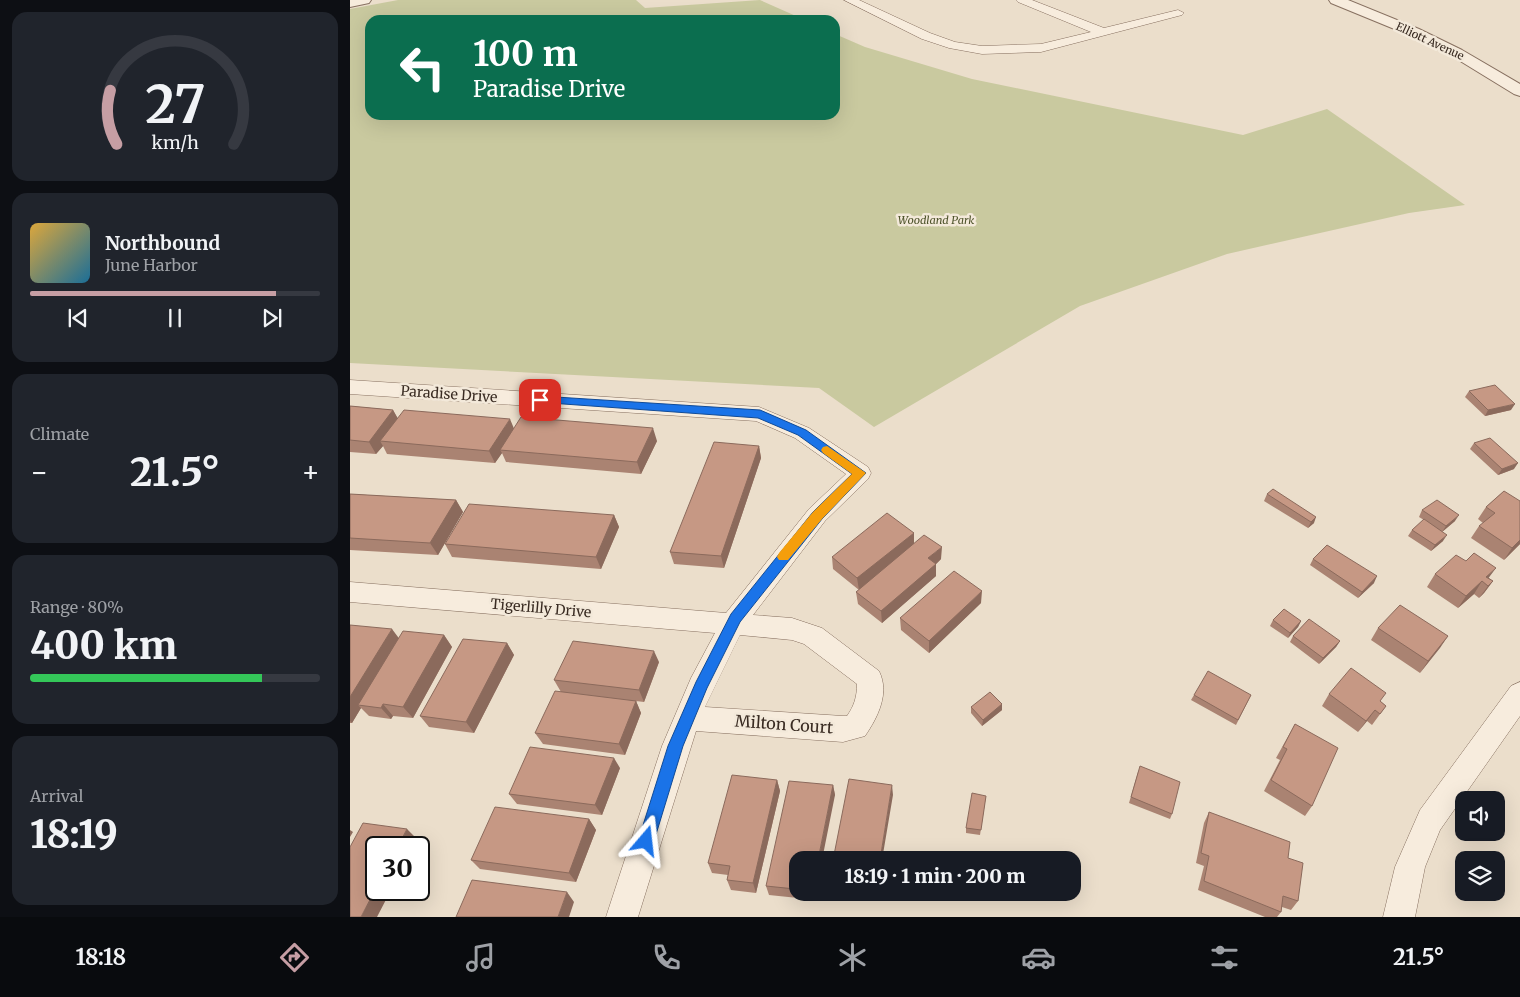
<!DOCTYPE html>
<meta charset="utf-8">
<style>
body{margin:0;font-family:Merriweather,serif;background:#20242c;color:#f1f3f6;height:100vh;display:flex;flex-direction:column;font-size:19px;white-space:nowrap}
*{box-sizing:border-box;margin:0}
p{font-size:16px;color:#9ea1a6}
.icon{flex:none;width:28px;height:28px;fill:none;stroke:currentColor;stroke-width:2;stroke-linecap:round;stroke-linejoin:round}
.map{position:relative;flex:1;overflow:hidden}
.details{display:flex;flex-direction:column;gap:12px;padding:12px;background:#0d0f14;width:350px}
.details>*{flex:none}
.hud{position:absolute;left:15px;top:15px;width:475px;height:105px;border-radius:15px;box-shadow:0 5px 20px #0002;background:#0b6e4f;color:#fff;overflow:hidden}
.buttons{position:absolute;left:1105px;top:791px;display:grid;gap:10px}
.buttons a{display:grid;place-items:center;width:50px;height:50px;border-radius:10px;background:#171b24;box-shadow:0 5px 20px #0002;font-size:25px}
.speed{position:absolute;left:15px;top:836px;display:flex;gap:10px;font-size:25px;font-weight:700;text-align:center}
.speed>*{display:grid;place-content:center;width:65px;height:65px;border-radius:50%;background:#171b24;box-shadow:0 5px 20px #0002;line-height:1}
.speed .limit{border:2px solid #111;border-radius:8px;background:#fff;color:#111}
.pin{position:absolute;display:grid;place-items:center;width:42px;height:42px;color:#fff;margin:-21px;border-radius:10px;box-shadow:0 2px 8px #0006}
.me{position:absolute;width:55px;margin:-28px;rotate:17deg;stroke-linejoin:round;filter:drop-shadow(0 0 4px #0008)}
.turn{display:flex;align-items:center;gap:18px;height:105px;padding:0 25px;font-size:22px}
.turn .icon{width:65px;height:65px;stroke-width:2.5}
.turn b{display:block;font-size:35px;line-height:42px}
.big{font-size:38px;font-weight:800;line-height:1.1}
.details .tile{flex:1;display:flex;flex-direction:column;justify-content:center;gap:8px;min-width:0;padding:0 18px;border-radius:15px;background:#20242c}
.details .dial{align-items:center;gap:0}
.dial svg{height:130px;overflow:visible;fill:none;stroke:#363941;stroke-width:7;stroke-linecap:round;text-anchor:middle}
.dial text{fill:#f1f3f6;stroke:none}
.song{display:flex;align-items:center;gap:15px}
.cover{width:60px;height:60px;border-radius:8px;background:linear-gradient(135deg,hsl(40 70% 55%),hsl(200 70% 35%))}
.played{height:5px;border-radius:2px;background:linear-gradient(90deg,#c69ea4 85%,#363941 85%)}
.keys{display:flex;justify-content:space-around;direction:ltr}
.heat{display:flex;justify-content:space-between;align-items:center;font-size:28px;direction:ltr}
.charge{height:8px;border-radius:4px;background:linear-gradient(90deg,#34c759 80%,#363941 0)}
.trip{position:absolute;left:439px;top:851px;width:292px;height:50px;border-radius:15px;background:#171b24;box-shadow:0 5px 20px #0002;font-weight:800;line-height:50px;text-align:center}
.dock{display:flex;height:80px;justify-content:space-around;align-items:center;background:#090b0e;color:#9ea1a6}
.dock .icon{width:35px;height:35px}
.dock .current{color:#c69ea4}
.dock b{font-size:22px;color:#f1f3f6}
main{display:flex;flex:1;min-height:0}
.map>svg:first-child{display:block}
.green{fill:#c9c99f}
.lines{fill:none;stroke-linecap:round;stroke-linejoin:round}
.minor-casing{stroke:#877060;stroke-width:1}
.tertiary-casing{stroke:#877060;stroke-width:2}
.minor{fill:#f7ecdd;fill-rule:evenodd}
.tertiary{fill:#f7ecdd;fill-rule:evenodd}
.wall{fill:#aa8372}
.shaded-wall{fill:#8b6a5c}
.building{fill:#c69884;stroke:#8b6a5c}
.route{fill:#1a73e8;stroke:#114b97}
.slow{fill:#f59e0b}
.labels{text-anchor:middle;stroke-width:5;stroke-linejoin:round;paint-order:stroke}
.far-street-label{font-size:11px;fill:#392b22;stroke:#f3e9da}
.far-park-label{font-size:11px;font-style:italic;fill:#4e532b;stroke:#f3e9da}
.street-label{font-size:14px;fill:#392b22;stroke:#f3e9da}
.near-street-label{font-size:16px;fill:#392b22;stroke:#f3e9da}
</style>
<main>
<section class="details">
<div class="tile dial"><svg viewBox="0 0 100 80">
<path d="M14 69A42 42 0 1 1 86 69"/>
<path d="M14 69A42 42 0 0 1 10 36" stroke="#c69ea4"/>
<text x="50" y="56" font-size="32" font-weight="700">27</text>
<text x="50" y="72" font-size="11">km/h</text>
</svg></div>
<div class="tile">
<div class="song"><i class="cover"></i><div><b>Northbound</b><p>June Harbor</p></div></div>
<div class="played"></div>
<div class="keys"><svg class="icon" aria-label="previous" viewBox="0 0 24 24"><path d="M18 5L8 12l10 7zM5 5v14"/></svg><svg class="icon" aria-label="pause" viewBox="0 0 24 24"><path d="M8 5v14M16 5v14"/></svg><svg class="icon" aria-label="next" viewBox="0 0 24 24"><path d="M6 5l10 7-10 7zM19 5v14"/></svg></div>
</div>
<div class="tile"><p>Climate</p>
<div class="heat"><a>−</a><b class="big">21.5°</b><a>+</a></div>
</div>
<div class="tile"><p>Range · 80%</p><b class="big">400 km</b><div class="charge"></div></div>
<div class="tile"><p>Arrival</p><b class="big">18:19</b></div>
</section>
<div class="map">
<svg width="1170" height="917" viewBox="0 0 1170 917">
<rect width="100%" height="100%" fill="#ebdecb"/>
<path class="green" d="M 48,0 L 286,0 L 295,8 L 410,0 L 455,20 L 20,20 L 20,115 L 485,115 L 485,34 L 515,47 L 622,79 L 893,135 L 977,109 L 1115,205 L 1059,213 L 877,254 L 730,306 L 524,427 L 469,388 L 0,363 L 0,9 Z"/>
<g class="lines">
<g class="minor-casing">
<path id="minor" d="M 494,0 L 509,0 L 580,33 L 605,42 L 632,46 L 691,44 L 741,32 L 668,2 L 666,0 L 682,0 L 754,28 L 828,10 L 834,13 L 832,15 L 691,52 L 632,54 L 599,48 L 572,39 Z
M 0,380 L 409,407 L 459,428 L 518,467 L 521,473 L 518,479 L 475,521 L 403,615 L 442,618 L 472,628 L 529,671 C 540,693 528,717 515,736 L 493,742 L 346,731 L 288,917 L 256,917 L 312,746 L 341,678 L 365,633 L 0,602 L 0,582 L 376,613 L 459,509 L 496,474 L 445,438 L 406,421 L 0,394 ZM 390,635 L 442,640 L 454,644 L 507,684 C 507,697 504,706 497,716 L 493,716 L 355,707 Z
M 1170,682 L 1170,716 L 1090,830 L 1075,867 L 1065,917 L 1033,917 L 1045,867 L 1070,810 L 1161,686 Z"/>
</g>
<g class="tertiary-casing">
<path id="tertiary" d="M 0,0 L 21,0 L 19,3 L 0,7 Z
M 979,0 L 998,0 L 1069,29 L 1112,50 L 1170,84 L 1170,96 L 1164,94 L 1102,56 L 1059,35 L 981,3 Z"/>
</g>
<use href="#minor" class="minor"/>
<use href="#tertiary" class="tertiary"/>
</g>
<path class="wall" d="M 1119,391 L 1161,410 L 1135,416 L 1115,397 Z
M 0,406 L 43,410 L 47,418 L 307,441 L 291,474 L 156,462 L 152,453 L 145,463 L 37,454 L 33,446 L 26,454 L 0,452 Z
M 1124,443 L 1164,469 L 1148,475 L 1120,449 Z
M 409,446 L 411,458 L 374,568 L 324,564 L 320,552 Z
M 1154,491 L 1170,544 L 1154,560 L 1121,538 L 1129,526 L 1133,523 L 1128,519 L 1136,507 Z
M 0,494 L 106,500 L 113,512 L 88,555 L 0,550 Z
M 917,494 L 964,523 L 958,528 L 914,501 Z
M 1072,510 L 1105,521 L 1092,532 L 1093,541 L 1081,551 L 1058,536 L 1062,530 L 1074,520 L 1069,517 Z
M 264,515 L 269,527 L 251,569 L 102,557 L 95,544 Z
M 564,533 L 564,543 L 591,559 L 586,564 L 586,576 L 532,623 L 508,604 L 506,592 L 509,590 L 483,569 L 482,557 Z
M 963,559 L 1024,583 L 1008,598 L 960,565 Z
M 1116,561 L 1143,581 L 1134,593 L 1129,598 L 1124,594 L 1108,608 L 1077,587 L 1085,574 Z
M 631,603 L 579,653 L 551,630 L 550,618 Z
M 923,620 L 951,621 L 948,627 L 938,638 L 920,626 Z
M 0,625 L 49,638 L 94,635 L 102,647 L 63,718 L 43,716 L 41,719 L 19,716 L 11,708 L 2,723 L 0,723 Z
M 1028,628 L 1098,636 L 1070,673 L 1021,640 Z
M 943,636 L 990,641 L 986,647 L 969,664 L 940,642 Z
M 157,643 L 164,655 L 124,733 L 79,727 L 70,716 Z
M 309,662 L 294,702 L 213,692 L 286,701 L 291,713 L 275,755 L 193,744 L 185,733 L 211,692 L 204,680 Z
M 979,694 L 1030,701 L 1036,706 L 1022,725 L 1017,721 L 1008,732 L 972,706 Z
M 844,695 L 901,695 L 886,725 L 841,700 Z
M 652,704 L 652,710 L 632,726 L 621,713 L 621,707 Z
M 945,724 L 962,806 L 955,816 L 914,791 L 930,760 L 926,758 Z
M 270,768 L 252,815 L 167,804 L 159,794 Z
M 788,772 L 822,814 L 820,819 L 779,803 Z
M 427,780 L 430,791 L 406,893 L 381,890 L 377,880 L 378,875 L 362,873 L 358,863 Z
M 483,785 L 485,795 L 448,860 L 448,898 L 419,895 L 416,886 Z
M 636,796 L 630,835 L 616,833 L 616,828 Z
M 859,812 L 938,858 L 948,901 L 941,910 L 932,907 L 931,912 L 927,917 L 915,917 L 848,890 L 854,866 L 846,863 L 854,823 Z
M 239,819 L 246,830 L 226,882 L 130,869 L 121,860 Z
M 484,892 L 508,892 L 507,895 Z"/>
<path class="shaded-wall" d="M 1165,404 L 1161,410 L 1135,416 L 1138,410 Z
M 43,410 L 50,422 L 30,441 L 33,446 L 26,454 L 19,442 Z
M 160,419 L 165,431 L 150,450 L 152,453 L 145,463 L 139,451 Z
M 303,428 L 307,441 L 291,474 L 287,462 Z
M 409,446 L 411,458 L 374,568 L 371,556 Z
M 1168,463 L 1164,469 L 1148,475 L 1152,469 Z
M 106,500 L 113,512 L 88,555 L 80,543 Z
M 264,515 L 269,527 L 251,569 L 246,557 Z
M 1109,515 L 1105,521 L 1092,532 L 1096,526 Z
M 966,517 L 964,523 L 958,528 L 961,522 Z
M 564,533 L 564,545 L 509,590 L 507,578 Z
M 1097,535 L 1093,541 L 1081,551 L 1085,545 Z
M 1170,540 L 1170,544 L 1154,560 L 1162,548 Z
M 592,547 L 591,559 L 586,564 L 586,576 L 532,623 L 531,611 L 578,558 Z
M 1146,568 L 1137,580 L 1136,577 Z
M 1027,576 L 1024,583 L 1008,598 L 1012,592 Z
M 1132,581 L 1124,594 L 1108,608 L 1116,596 Z
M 1143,581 L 1134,593 L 1129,598 L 1138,586 Z
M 632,591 L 631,603 L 579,653 L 579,641 Z
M 951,621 L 948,627 L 938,638 L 940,633 Z
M 42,629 L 51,641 L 8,705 L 11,708 L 2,723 L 0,721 L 0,697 Z
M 94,635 L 102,647 L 63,718 L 53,707 Z
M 1098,636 L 1090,648 L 1070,673 L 1078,661 Z
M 990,641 L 986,647 L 969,664 L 973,658 Z
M 157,643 L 164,655 L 124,733 L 116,722 Z
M 304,651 L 309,662 L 294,702 L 289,690 Z
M 286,701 L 291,713 L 275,755 L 269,744 Z
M 33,704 L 43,716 L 41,719 L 31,708 Z
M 652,704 L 652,710 L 632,726 L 633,720 Z
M 1025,710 L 1017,721 L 1008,732 L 1016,721 Z
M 264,758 L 270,768 L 252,815 L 245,805 Z
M 427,780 L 430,791 L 406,893 L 403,883 Z
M 483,785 L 485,795 L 472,860 L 468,860 Z
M 542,785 L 543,795 L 532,860 L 530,860 Z
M 239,819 L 246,830 L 226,882 L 219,873 Z
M 57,829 L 67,839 L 63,848 L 47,848 Z
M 0,830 L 3,832 L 0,837 Z
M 448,876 L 448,892 L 449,892 L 448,898 L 445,889 Z
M 26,888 L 26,890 L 41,890 L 27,917 L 11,917 Z
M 217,892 L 224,902 L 219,917 L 208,917 Z"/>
<path class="building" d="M 1145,385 L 1165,404 L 1138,410 L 1119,391 Z
M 0,406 L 43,410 L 19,442 L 0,440 Z
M 54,410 L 160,419 L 139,451 L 30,441 Z
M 171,417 L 303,428 L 287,462 L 150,450 Z
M 1140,438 L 1168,463 L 1152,469 L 1124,443 Z
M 364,442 L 409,446 L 371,556 L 320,552 Z
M 923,489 L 966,517 L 961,522 L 917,494 Z
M 1154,491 L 1170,501 L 1170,540 L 1162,548 L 1129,526 L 1145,513 L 1136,507 Z
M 0,494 L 106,500 L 80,543 L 0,538 Z
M 1087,500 L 1109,515 L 1096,526 L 1072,510 Z
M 119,504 L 264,515 L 246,557 L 95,544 Z
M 537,513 L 564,533 L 507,578 L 482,557 Z
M 1074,519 L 1097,535 L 1085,545 L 1062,530 Z
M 574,535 L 592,547 L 578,558 L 586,564 L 531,611 L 506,592 Z
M 977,545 L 1027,576 L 1012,592 L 963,559 Z
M 1124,553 L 1146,568 L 1136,577 L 1143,581 L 1138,586 L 1132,581 L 1116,596 L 1085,574 L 1106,555 L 1116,561 Z
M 604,571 L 632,591 L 579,641 L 550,618 Z
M 1050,605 L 1098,636 L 1078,661 L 1028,628 Z
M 934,609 L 951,621 L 940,633 L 923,620 Z
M 959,619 L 990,641 L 973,658 L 943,636 Z
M 0,625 L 42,629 L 0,697 Z
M 53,631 L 94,635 L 53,707 L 33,704 L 31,708 L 8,705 Z
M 113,639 L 157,643 L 116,722 L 70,716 Z
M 223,641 L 304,651 L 289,690 L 204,680 Z
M 1001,668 L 1036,693 L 1030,701 L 1036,706 L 1030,714 L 1025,710 L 1016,721 L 979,694 Z
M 858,671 L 901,695 L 888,720 L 844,695 Z
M 205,691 L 286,701 L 269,744 L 185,733 Z
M 640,692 L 652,704 L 633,720 L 621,707 Z
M 945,724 L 988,748 L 962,806 L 921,780 L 937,749 L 933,747 Z
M 180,747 L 264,758 L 245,805 L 159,794 Z
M 790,766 L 830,782 L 822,814 L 781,797 Z
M 382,775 L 427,780 L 403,883 L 377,880 L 380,866 L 358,863 Z
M 499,779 L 542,785 L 530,860 L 483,860 Z
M 439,781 L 483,785 L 468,860 L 448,860 L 448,876 L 445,889 L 416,886 Z
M 622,793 L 636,796 L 631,830 L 616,828 Z
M 145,807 L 239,819 L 219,873 L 121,860 Z
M 859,812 L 940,842 L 938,858 L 953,863 L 948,901 L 933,896 L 931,912 L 854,881 L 859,856 L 851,853 Z
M 13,823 L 57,829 L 47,848 L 26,848 L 26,888 L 11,917 L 0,917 L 0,847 Z
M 122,880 L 217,892 L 208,917 L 106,917 Z"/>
<path class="route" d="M 190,396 L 410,410 L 456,430 L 516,473 L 472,519 L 390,622 L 357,688 L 333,746 L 304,841 L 302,846 L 296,849 L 290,846 L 288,841 L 318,746 L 346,682 L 381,614 L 463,512 L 502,474 L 448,435 L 408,418 L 186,402 L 185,400 Z"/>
<path class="slow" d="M 477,446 L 516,473 L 472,519 L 438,560 L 429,560 L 427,557 L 429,553 L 463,512 L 502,474 L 473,453 L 471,450 L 473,447 Z"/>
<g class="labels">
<g class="far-street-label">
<text transform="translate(1080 41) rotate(25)" y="4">Elliott Avenue</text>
</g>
<g class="far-park-label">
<text x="586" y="224">Woodland Park</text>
</g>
<g class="street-label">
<text transform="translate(99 394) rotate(4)" y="5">Paradise Drive</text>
<text transform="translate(191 608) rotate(5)" y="5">Tigerlilly Drive</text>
</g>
<g class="near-street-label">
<text transform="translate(434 724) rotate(4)" y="6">Milton Court</text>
</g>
</g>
</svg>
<div class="buttons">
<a><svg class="icon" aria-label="sound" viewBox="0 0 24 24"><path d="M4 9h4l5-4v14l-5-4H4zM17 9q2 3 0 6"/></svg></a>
<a><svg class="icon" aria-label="layers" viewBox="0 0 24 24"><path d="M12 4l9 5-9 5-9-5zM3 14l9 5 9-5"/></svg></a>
</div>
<div class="speed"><div class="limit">30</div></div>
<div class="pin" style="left:190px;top:400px;background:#d93025"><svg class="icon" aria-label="arrive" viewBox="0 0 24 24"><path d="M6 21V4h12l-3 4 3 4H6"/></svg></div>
<svg class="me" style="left:296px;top:841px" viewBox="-20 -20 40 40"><path d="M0-17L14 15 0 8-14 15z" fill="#1a73e8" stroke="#fff" stroke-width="4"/></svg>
<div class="trip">18:19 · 1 min · 200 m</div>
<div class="hud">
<div class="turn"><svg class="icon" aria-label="left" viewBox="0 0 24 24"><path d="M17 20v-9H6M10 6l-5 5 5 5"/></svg><div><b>100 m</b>Paradise Drive</div></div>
</div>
</div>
</main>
<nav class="dock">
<b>18:18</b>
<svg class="icon current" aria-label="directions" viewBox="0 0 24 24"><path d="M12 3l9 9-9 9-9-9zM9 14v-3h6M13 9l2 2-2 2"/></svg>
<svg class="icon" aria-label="music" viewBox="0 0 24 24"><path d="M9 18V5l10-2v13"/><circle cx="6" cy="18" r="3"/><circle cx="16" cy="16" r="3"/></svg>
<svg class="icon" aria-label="phone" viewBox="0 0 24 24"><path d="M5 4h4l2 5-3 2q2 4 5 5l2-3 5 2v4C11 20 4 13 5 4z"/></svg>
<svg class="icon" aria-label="climate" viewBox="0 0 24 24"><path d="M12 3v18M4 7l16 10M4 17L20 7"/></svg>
<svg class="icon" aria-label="car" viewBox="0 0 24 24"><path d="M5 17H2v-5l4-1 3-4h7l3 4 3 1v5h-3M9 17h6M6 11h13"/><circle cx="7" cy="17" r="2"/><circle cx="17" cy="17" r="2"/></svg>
<svg class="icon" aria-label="filters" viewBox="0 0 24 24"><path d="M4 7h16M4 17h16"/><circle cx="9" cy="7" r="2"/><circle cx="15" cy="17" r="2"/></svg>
<b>21.5°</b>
</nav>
